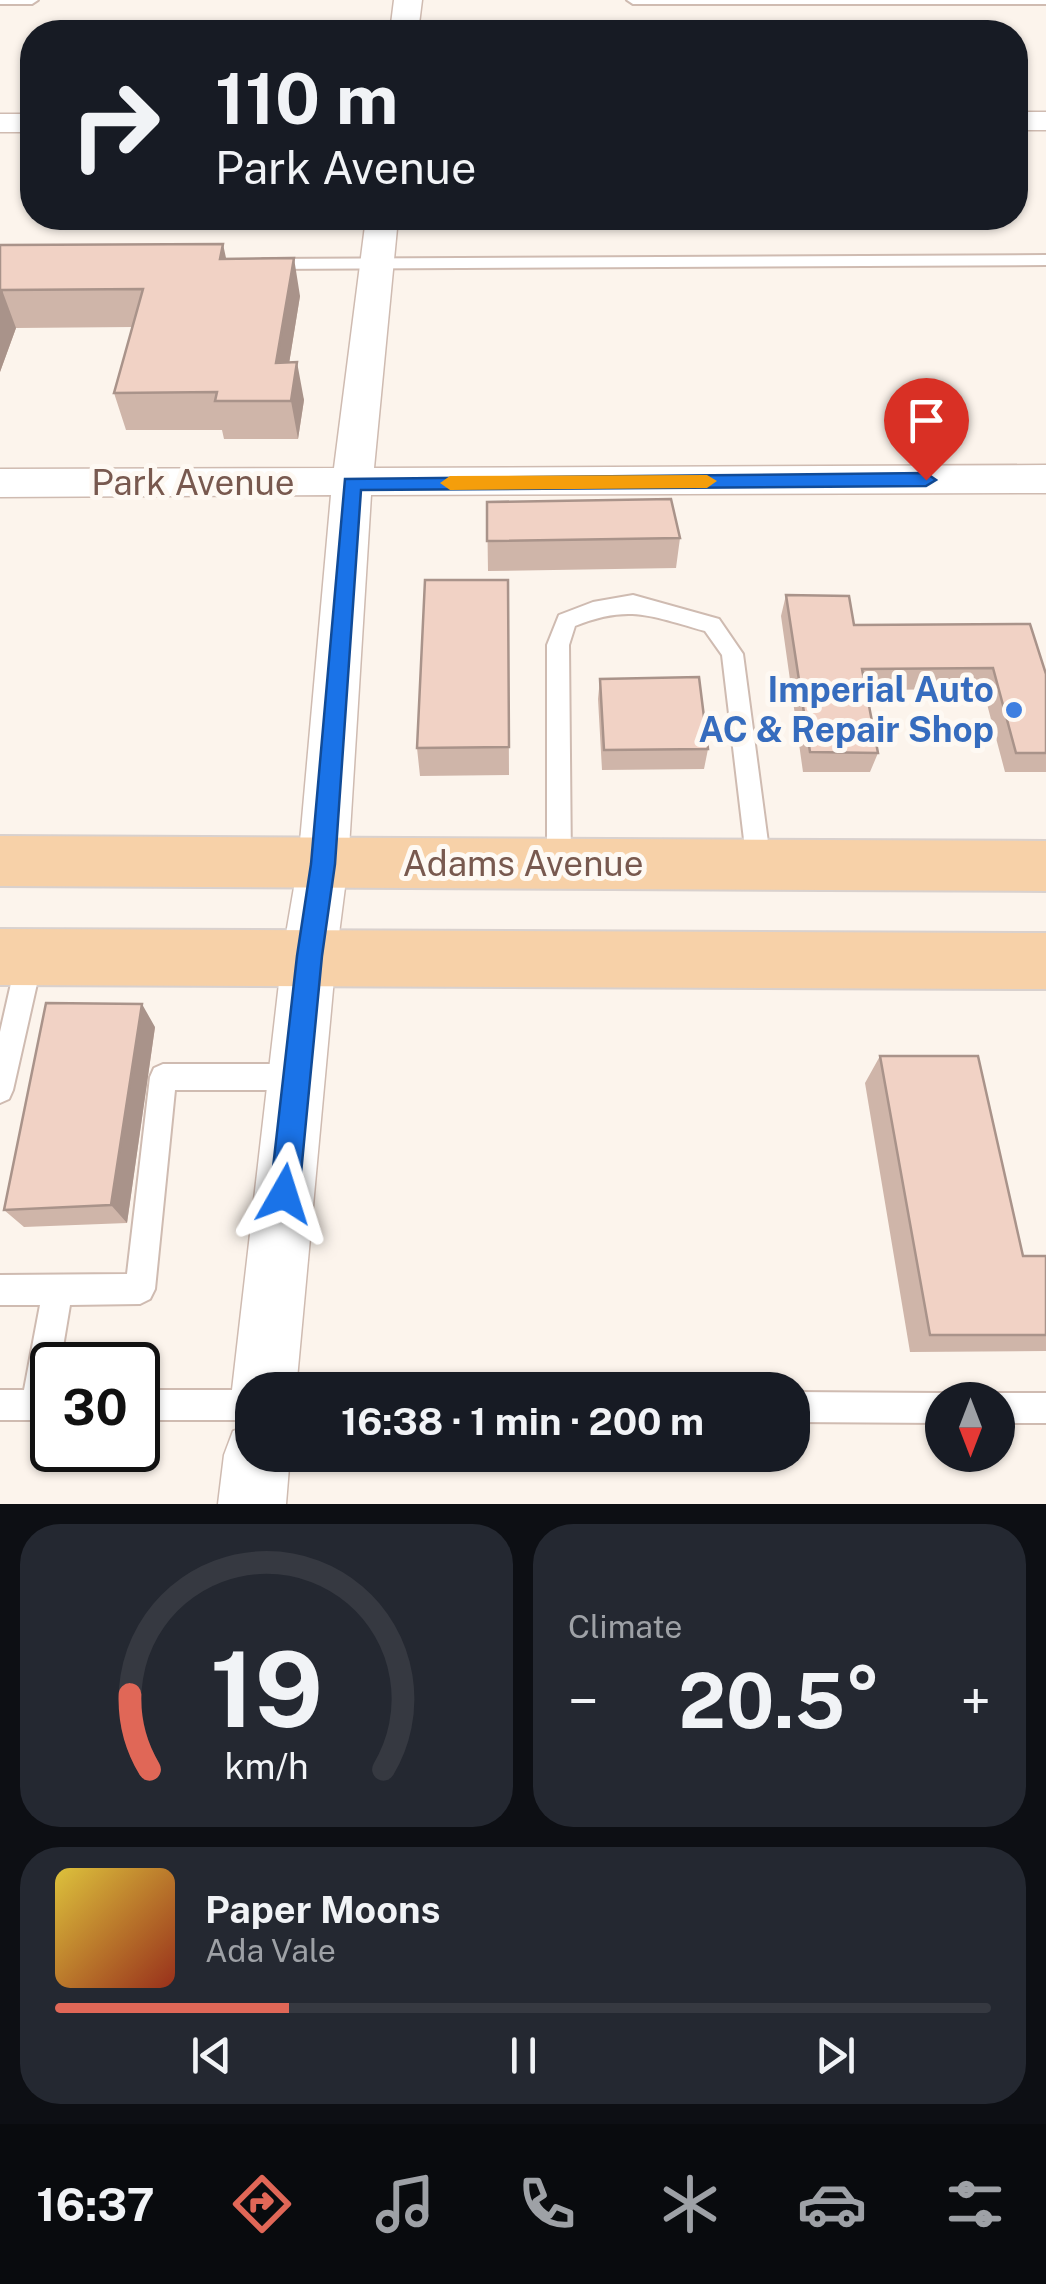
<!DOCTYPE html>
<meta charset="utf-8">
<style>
body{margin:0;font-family:"Public Sans",sans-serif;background:#242831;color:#f1f3f6;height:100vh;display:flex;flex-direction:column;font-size:38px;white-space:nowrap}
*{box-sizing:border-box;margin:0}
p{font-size:32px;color:#9ea1a6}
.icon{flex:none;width:55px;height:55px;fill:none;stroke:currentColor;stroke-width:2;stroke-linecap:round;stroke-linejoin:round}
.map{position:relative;height:1504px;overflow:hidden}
.drawer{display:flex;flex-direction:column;gap:20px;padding:20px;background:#0d0f14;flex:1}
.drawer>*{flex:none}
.banner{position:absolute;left:20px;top:20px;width:1008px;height:210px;border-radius:40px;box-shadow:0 2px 8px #0004;background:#171b24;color:#f1f3f6;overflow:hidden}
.needle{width:65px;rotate:180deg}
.tools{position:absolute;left:925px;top:1382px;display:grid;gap:20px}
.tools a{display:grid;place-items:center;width:90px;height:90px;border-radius:50%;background:#171b24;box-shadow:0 2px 8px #0004;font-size:50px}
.speed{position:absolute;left:30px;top:1342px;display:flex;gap:20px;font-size:50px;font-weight:700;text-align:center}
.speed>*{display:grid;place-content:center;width:130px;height:130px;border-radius:50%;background:#171b24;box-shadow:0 2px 8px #0004;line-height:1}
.speed .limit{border:5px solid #111;border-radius:15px;background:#fff;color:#111}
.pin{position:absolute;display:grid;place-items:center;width:85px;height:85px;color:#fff;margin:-102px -42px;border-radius:50% 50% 50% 0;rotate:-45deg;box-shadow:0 0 10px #0007}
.pin .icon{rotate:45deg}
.me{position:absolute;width:110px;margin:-55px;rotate:6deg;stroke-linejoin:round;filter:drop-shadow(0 0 8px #0008)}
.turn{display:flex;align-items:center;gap:35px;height:210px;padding:0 30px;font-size:45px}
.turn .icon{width:130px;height:130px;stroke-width:2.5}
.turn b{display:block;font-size:70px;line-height:85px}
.big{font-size:75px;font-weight:700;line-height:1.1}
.drawer .tile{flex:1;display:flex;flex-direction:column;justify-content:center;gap:15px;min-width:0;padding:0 35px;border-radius:40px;background:#242831}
.drawer .dial{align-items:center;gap:0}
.dial svg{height:260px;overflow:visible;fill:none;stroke:#363941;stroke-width:7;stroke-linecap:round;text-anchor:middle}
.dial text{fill:#f1f3f6;stroke:none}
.song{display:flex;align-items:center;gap:30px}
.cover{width:120px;height:120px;border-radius:15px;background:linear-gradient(135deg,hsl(50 70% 55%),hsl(10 70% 35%))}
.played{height:10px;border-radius:5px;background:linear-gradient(90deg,#e06757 25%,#363941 25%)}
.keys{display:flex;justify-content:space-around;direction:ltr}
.heat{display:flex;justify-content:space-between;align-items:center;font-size:55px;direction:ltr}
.drawer .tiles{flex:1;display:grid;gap:20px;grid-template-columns:1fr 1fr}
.tile:last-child{grid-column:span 2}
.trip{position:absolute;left:235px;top:1372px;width:575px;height:100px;border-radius:40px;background:#171b24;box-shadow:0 2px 8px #0004;font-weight:700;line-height:100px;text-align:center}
.tab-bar{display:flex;height:160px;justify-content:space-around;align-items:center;background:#090b0e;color:#9ea1a6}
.tab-bar .icon{width:70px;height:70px}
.tab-bar .on{color:#e06757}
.tab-bar b{font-size:45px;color:#f1f3f6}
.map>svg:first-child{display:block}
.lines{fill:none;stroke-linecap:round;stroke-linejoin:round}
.lane-casing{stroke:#cfbbb1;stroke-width:4}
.street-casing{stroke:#cfbbb1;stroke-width:3}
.primary-casing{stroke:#d9d1ce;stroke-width:4}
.lane{fill:#fff;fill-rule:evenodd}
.street{fill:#fff;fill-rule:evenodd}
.primary{fill:#f7d1a8;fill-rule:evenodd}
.wall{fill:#cfb5a9}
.shaded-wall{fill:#a9938a}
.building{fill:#f1d2c5;stroke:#a9938a;stroke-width:2.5}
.route{fill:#1a73e8;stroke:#114b97;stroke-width:2.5}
.slow{fill:#f59e0b}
.shop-dot{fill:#3f7fe0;stroke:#fef9f3;stroke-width:4}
.labels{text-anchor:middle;stroke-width:10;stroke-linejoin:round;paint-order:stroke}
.street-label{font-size:35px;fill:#78594f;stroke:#fef9f3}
.shop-label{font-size:35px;font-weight:bold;fill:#366cbe;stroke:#fef9f3;text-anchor:end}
</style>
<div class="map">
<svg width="1046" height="1504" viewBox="0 0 1046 1504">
<rect width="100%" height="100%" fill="#fcf4ec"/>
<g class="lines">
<g class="lane-casing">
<path id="lane" d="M 0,0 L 38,0 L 32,4 L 0,4 Z
M 627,0 L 1046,0 L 1046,4 L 633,4 Z
M 1046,255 L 1046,265 L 263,269 L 255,264 L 263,259 Z
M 633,595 L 719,619 L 743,654 L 771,865 L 767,872 L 759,875 L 751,872 L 747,865 L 722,655 L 705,631 C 651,616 629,604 575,626 L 569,645 L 571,865 L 567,872 L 559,875 L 551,872 L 547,865 L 547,645 L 559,615 L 593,602 Z
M 30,946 L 39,949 L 43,957 L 13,1090 L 9,1099 L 0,1103 L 0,1032 L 17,957 L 21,949 Z
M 163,1064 L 297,1064 L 306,1068 L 310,1077 L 306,1086 L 297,1090 L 175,1090 L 155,1289 L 150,1299 L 140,1304 L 70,1305 L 60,1365 L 52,1365 L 52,1420 L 0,1420 L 0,1390 L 24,1390 L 40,1305 L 0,1305 L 0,1275 L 127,1274 L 150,1077 L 154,1068 Z
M 138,1390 L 252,1390 L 252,1420 L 138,1420 Z
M 792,1392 L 942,1393 L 954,1400 L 942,1400 L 942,1423 L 792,1422 Z
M 998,1393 L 1046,1393 L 1046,1423 L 998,1423 L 998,1400 L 986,1400 Z"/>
</g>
<g class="street-casing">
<path id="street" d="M 394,0 L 422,0 L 418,32 L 390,32 Z
M 1015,112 L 1046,112 L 1046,130 L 1015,130 Z
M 0,114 L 32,114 L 32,132 L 0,132 Z
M 366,218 L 398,218 L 374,468 L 1046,465 L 1046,493 L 371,495 L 348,864 L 336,957 L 296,1390 L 252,1390 L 252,1418 L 241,1413 L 232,1390 L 282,957 L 298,864 L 331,495 L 0,497 L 0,469 L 334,468 Z
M 252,1424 L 252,1455 L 290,1455 L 286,1504 L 218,1504 L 224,1455 L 233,1431 Z"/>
</g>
<g class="primary-casing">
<path id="primary" d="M 0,836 L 1046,841 L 1046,891 L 0,886 Z
M 0,929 L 1046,933 L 1046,989 L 0,985 Z"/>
</g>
<use href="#lane" class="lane"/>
<use href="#street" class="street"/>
<use href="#primary" class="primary"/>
</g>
<path class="wall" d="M 0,245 L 226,259 L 300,296 L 289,363 L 304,400 L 298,439 L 224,439 L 222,430 L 126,430 L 114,393 L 133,327 L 16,328 L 0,372 Z
M 487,502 L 680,538 L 676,568 L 488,571 Z
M 508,580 L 509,775 L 420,776 L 417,748 Z
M 786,595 L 854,625 L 1046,674 L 1046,772 L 1005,772 L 983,689 L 866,690 L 878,753 L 870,772 L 803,772 L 781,616 Z
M 600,679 L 708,749 L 704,769 L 602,770 L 598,699 Z
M 155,1027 L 127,1223 L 24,1227 L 4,1210 Z
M 880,1056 L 1023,1256 L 1046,1256 L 1046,1351 L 910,1352 L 865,1083 Z"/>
<path class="shaded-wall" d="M 223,244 L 231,281 L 220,259 Z
M 294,258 L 300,296 L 283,401 L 276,363 Z
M 2,290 L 16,328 L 0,372 L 0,295 Z
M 297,362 L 304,400 L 298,439 L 291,401 Z
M 142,1004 L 155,1027 L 127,1223 L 111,1205 Z"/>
<path class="building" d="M 223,244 L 220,259 L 294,258 L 276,363 L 297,362 L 291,401 L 215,401 L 217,392 L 114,393 L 143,289 L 2,290 L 0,295 L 0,245 Z
M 671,499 L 680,538 L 487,541 L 487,502 Z
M 425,580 L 508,580 L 509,747 L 417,748 Z
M 786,595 L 849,596 L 854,625 L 1030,624 L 1046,674 L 1046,753 L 1016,753 L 993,668 L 862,669 L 878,753 L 810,752 Z
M 699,677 L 708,749 L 604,750 L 600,679 Z
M 46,1003 L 142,1004 L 111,1205 L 4,1210 Z
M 880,1056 L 978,1056 L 1023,1256 L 1046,1256 L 1046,1335 L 930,1335 Z"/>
<path class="route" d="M 926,473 L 936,480 L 926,486 L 361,490 L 335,864 L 322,956 L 299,1194 L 295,1205 L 284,1209 L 274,1205 L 270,1194 L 297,956 L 311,864 L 345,479 Z"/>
<path class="slow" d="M 707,475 L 717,481 L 707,488 L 450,490 L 440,483 L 450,476 Z"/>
<circle class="shop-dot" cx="1014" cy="710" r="10"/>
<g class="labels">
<g class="street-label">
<text x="193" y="495">Park Avenue</text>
<text x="523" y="876">Adams Avenue</text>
</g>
<g class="shop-label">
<text x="994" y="702">Imperial Auto<tspan x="994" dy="40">AC &amp; Repair Shop</tspan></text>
</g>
</g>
</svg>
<div class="tools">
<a><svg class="needle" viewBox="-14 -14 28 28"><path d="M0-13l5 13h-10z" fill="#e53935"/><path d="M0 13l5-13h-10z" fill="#9ea1a6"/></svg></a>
</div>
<div class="speed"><div class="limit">30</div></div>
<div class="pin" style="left:926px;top:480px;background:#d93025"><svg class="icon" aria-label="arrive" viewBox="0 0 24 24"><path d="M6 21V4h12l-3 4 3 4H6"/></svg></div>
<svg class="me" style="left:284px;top:1194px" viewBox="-20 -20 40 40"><path d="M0-17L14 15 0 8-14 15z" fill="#1a73e8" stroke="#fff" stroke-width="4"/></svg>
<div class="trip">16:38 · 1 min · 200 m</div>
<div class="banner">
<div class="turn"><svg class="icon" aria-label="right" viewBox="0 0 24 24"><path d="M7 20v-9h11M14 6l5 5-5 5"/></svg><div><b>110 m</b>Park Avenue</div></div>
</div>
</div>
<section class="drawer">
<div class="tiles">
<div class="tile dial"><svg viewBox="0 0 100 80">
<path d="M14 69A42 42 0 1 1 86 69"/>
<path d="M14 69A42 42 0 0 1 8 46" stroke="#e06757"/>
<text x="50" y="56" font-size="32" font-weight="700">19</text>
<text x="50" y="72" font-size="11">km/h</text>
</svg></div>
<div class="tile"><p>Climate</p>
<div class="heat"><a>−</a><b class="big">20.5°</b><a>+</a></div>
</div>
<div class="tile">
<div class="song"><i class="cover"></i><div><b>Paper Moons</b><p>Ada Vale</p></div></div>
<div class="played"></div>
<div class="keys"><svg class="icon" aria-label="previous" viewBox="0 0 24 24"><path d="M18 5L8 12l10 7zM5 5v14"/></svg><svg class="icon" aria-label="pause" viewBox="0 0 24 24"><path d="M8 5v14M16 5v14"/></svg><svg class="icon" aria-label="next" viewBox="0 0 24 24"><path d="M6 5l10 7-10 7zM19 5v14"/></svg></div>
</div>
</div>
</section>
<nav class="tab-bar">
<b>16:37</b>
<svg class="icon on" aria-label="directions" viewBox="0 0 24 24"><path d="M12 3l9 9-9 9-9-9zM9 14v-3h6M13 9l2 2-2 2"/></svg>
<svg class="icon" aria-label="music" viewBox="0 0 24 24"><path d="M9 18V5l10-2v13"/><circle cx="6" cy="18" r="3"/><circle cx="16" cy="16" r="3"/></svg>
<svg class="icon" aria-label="phone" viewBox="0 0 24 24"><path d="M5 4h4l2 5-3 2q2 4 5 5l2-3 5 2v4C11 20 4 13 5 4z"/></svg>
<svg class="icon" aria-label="climate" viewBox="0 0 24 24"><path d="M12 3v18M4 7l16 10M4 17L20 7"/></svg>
<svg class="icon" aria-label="car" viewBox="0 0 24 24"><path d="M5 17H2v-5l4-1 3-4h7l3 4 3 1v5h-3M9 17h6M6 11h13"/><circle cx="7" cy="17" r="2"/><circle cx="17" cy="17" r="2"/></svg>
<svg class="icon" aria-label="filters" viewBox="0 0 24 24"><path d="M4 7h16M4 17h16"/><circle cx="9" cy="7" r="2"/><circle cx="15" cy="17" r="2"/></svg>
</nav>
